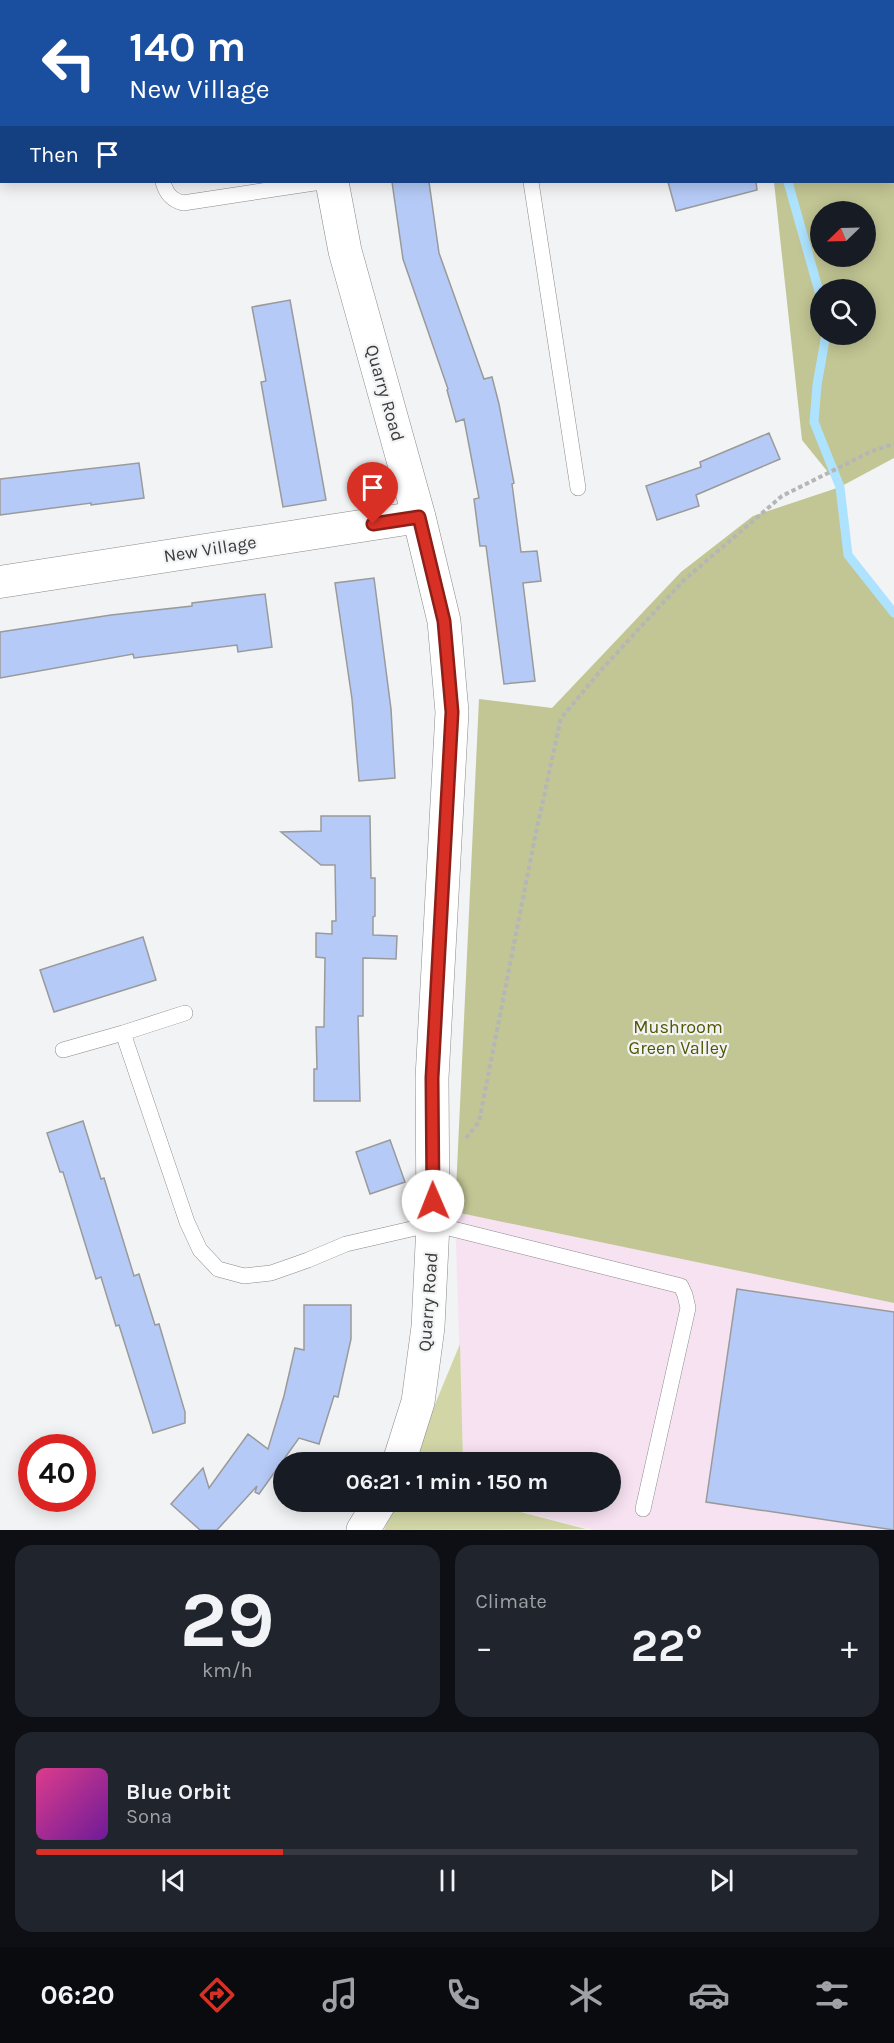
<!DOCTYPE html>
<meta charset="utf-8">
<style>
body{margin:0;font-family:Karla,sans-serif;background:#20242c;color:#f1f3f6;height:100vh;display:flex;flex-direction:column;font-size:22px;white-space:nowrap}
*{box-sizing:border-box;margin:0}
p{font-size:20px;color:#9ea1a6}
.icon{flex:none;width:33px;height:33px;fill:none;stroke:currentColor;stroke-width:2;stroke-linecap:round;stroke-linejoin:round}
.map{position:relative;height:1530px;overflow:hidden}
.details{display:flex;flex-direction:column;gap:15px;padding:15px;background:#0d0f14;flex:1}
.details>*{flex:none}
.banner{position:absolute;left:0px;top:0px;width:894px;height:183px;box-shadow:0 3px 15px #0003;background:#1a4fa0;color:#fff;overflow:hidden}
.needle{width:39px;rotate:247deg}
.fabs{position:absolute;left:810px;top:201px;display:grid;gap:12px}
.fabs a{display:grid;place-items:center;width:66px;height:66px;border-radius:50%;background:#171b24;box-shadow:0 3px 15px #0003;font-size:30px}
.speed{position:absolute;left:18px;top:1434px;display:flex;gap:12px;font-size:30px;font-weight:700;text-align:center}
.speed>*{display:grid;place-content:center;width:78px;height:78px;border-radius:50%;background:#171b24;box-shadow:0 3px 15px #0003;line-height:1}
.speed .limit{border:9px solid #d22;background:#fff;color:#111}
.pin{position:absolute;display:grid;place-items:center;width:51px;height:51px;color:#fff;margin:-62px -26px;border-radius:50% 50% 50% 0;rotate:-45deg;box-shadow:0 0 6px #0007}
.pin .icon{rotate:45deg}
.me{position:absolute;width:66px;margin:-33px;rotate:359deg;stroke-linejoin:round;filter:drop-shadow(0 0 4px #0008)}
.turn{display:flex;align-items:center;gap:21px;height:126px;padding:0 30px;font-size:27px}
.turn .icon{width:78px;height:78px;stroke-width:2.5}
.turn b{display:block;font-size:42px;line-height:51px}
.then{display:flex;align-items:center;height:57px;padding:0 30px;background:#0003;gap:12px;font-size:22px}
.big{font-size:45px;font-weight:700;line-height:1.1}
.details .card{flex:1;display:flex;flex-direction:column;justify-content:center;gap:9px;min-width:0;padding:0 21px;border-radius:18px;background:#20242c}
.details .dial{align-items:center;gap:0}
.dial b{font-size:78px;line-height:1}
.song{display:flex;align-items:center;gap:18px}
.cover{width:72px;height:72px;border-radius:9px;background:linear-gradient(135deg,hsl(330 70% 55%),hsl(280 70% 35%))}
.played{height:6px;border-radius:3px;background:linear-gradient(90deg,#d93025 30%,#363941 30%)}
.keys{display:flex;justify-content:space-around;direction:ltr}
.heat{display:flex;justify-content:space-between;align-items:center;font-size:33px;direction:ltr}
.details .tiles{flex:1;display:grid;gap:15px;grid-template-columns:1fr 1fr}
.card:last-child{grid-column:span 2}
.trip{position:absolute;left:273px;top:1452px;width:348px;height:60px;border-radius:30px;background:#171b24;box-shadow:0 3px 15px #0003;font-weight:700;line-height:60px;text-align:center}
.dock{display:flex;height:96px;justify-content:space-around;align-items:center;background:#090b0e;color:#9ea1a6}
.dock .icon{width:42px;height:42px}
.dock .selected{color:#d93025}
.dock b{font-size:27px;color:#f1f3f6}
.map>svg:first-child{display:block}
.industrial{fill:#f7e2f1}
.green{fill:#d2d6a6}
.forest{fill:#c2c694;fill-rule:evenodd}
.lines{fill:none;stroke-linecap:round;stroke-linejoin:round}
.stream{stroke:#aee3ff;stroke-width:9}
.building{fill:#b5caf6;stroke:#9a9a9b;stroke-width:1.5}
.service-casing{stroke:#898a8b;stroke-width:16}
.minor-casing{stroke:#898a8b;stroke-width:33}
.tertiary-casing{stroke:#898a8b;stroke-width:34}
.path{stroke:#b5b6b7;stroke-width:4;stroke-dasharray:4.5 3;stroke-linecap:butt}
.service{stroke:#fff;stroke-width:15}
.minor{stroke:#fff;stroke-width:32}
.tertiary{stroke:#fff;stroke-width:33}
.route-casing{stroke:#8d1f18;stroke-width:15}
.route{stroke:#d93025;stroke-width:10}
.labels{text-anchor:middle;stroke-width:4.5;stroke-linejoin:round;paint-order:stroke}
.street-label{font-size:18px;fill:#3b3b3b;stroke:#f2f3f4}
.park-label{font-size:18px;fill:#545701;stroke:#f2f3f4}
</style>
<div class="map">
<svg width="894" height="1530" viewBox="0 0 894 1530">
<rect width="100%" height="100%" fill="#f2f3f4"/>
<path class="industrial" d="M 455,1212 L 894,1303 L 894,1530 L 594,1530 L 482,1502 L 610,1502 L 610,1462 L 463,1462 Z"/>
<path class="green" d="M 460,1344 L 463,1462 L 411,1462 Z
M 395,1502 L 482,1502 L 586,1529 L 384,1530 Z"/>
<path class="forest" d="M 745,0 L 894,0 L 894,458 L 840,487 L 848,555 L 894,613 L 894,1303 L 455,1212 L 479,699 L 552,708 L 681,572 L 753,516 L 840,487 L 802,440 L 774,182 L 892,182 L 892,2 ZM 820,212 L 866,212 L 866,256 L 820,256 ZM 820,290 L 866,290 L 866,334 L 820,334 Z"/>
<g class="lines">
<path class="stream" d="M 752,0 L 752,2
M 788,182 L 820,295
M 826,334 L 817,385 L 814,422 L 840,487 L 848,555 L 894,613"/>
</g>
<path class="building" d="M 392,182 L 429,182 L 439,253 L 484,379 L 492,377 L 499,404 L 514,483 L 512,484 L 521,552 L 537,551 L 541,581 L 523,583 L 535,681 L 504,684 L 486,546 L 480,546 L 474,499 L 479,498 L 464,419 L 456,422 L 447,390 L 448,389 L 403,259 Z
M 668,182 L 756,182 L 757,190 L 676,211 Z
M 290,300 L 326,500 L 283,507 L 261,382 L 266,381 L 252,307 Z
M 769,433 L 780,459 L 696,495 L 699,506 L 657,520 L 646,486 L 701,467 L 700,462 Z
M 139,463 L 144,498 L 91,505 L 91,503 L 0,515 L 0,479 Z
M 374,578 L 391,709 L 395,778 L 359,781 L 352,699 L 335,583 Z
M 265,594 L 272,647 L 238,652 L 237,645 L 134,658 L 133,654 L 0,678 L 0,632 L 111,615 L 192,606 L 192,603 Z
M 321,816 L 370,816 L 371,878 L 375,878 L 375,916 L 373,917 L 373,935 L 397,936 L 396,959 L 363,958 L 363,1016 L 358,1016 L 360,1101 L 314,1101 L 314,1069 L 317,1069 L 316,1027 L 324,1027 L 325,958 L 316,957 L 316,933 L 332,934 L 332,921 L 336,921 L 335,865 L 321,865 L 281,832 L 321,831 Z
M 143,937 L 156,980 L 54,1012 L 40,970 Z
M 83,1121 L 101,1179 L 104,1178 L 134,1276 L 139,1274 L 155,1325 L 159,1324 L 185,1412 L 185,1423 L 153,1433 L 119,1325 L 116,1326 L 101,1277 L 96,1279 L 63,1172 L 60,1172 L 47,1133 Z
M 390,1140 L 405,1182 L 370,1194 L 356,1152 Z
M 737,1289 L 894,1312 L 894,1530 L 706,1502 Z
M 304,1305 L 351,1305 L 351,1339 L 338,1397 L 334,1396 L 319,1444 L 299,1438 L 259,1494 L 255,1492 L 257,1486 L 217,1530 L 200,1530 L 171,1504 L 203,1468 L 209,1488 L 248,1434 L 268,1449 L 284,1396 L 295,1348 L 304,1350 Z"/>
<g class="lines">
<g class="service-casing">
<path id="service" d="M 503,0 L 504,2
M 163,182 C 166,193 171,200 183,203 L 321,182
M 531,182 L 578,488
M 185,1013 L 123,1033 L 187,1222 L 200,1250 L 218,1269 L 244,1276 L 271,1273 L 308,1260 L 346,1244 L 433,1224 L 681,1286 L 685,1295 L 688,1308 L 643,1509
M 63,1050 L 123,1033"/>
</g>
<g class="minor-casing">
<path id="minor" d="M 0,582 L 419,517"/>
</g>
<g class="tertiary-casing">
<path id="tertiary" d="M 383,2 L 384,0
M 332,182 L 345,251 L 419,517 L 444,621 L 452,712 L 432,1078 L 433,1224 L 428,1327 L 418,1402 L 399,1462
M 363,1530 L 380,1502"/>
</g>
<path class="path" d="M 466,1138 L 479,1122 L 535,837 L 561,718 L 603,668 L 684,580 L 782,496 L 872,451 L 894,444"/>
<use href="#service" class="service"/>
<use href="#minor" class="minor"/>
<use href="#tertiary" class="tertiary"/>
</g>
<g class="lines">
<g class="route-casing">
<path id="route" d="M 373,524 L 419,517 L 444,621 L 452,712 L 432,1078 L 433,1201"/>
</g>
<use href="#route" class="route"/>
</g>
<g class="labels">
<g class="street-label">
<text transform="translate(385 393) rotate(74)" y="6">Quarry Road</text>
<text transform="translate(210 549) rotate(-9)" y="6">New Village</text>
<text transform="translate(428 1302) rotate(-86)" y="6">Quarry Road</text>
</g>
<g class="park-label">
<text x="678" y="1033">Mushroom<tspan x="678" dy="21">Green Valley</tspan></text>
</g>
</g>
</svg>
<div class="fabs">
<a><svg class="needle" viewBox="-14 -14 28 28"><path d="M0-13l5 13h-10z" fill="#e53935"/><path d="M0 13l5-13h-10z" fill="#9ea1a6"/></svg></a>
<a><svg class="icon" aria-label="search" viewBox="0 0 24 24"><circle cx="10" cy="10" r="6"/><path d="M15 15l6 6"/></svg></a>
</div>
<div class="speed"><div class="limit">40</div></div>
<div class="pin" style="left:373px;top:524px;background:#d93025"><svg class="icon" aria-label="arrive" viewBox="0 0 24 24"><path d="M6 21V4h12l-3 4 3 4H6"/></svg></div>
<svg class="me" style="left:433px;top:1201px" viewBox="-20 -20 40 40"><circle r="19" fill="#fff"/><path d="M0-13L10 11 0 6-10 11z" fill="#d93025"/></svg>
<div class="trip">06:21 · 1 min · 150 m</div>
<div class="banner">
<div class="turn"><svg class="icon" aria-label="left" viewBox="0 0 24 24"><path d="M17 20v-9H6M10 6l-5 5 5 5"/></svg><div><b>140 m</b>New Village</div></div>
<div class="then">Then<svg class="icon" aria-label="arrive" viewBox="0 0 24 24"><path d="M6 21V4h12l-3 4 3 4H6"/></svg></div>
</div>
</div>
<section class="details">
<div class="tiles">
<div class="card dial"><b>29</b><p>km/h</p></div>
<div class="card"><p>Climate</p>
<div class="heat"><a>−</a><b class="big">22°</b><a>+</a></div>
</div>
<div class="card">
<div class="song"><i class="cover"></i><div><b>Blue Orbit</b><p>Sona</p></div></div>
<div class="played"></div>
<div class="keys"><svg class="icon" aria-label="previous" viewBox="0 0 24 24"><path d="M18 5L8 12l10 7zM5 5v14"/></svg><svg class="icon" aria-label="pause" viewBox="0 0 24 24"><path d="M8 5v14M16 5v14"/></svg><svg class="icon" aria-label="next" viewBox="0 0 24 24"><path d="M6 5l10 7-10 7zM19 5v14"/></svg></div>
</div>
</div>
</section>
<nav class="dock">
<b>06:20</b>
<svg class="icon selected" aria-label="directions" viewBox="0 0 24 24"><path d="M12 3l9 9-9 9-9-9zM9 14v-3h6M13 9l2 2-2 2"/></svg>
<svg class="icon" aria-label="music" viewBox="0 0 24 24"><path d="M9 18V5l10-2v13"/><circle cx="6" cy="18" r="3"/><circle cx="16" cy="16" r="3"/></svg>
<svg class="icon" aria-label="phone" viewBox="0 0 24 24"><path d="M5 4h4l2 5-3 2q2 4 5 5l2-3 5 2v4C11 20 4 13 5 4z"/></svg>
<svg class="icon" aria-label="climate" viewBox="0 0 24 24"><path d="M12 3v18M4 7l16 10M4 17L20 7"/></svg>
<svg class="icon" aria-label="car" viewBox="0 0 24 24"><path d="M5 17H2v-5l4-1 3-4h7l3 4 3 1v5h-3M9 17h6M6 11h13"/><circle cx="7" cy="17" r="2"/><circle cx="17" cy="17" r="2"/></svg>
<svg class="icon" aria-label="filters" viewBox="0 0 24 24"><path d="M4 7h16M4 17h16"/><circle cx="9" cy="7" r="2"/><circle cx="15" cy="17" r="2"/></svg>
</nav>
